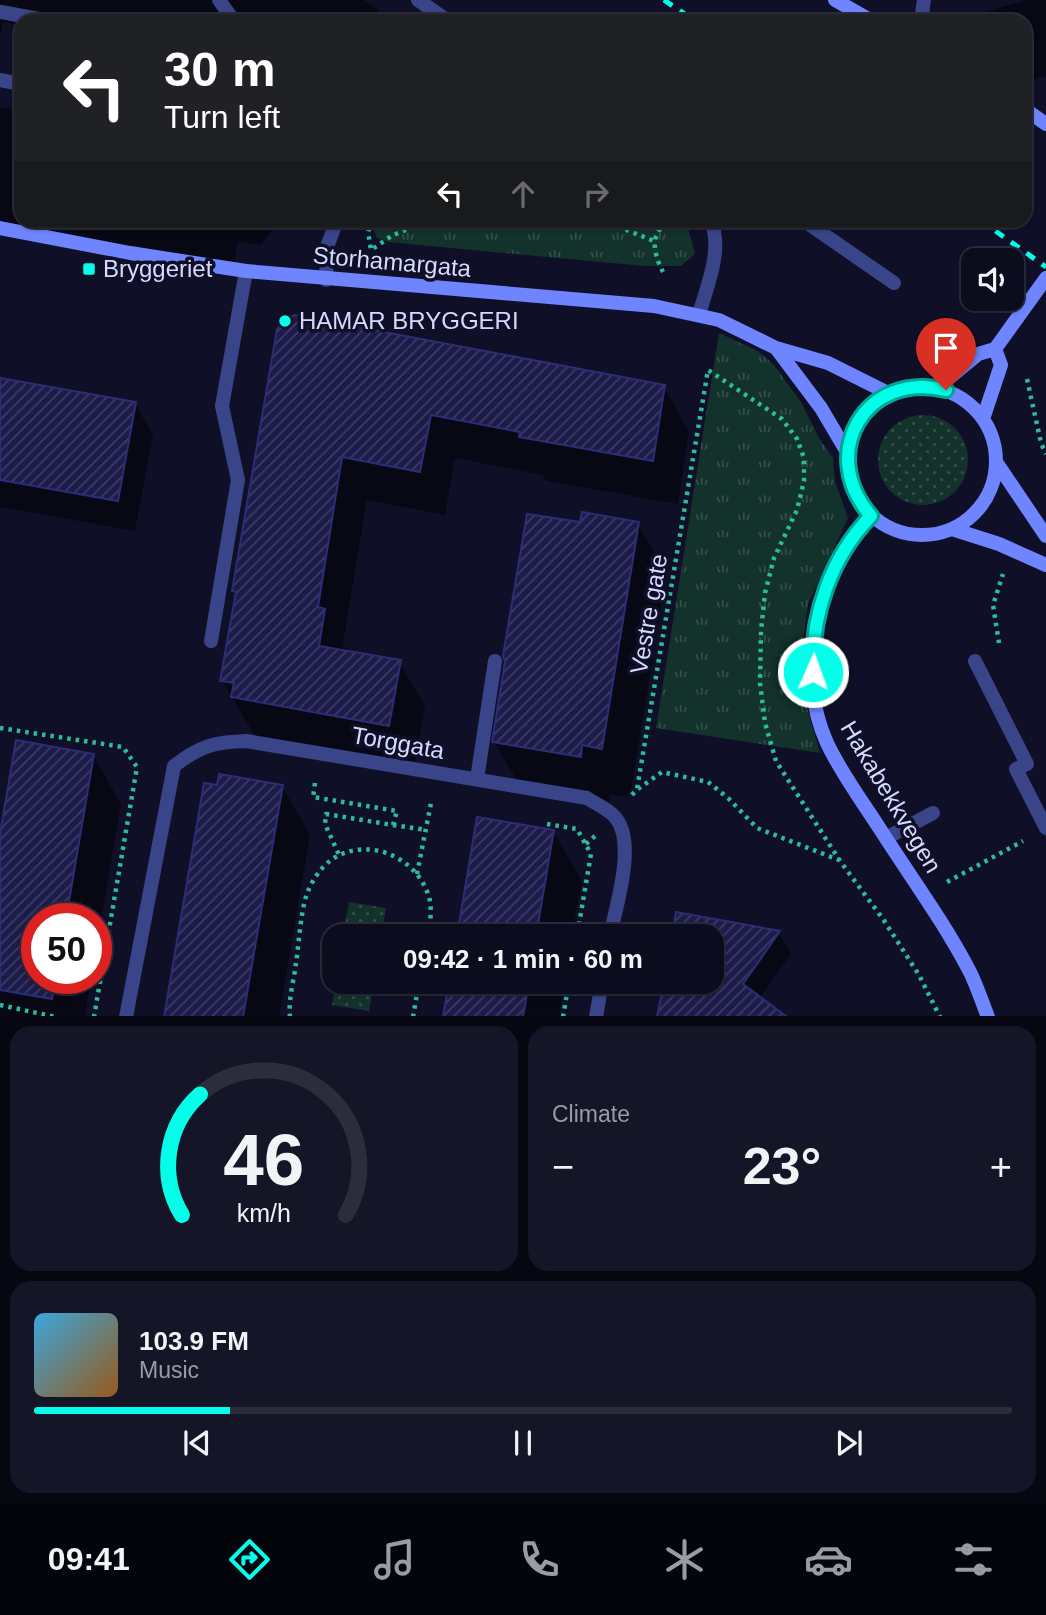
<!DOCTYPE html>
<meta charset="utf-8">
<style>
body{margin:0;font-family:Arial,sans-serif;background:#141527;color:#f1f3f6;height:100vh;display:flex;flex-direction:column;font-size:26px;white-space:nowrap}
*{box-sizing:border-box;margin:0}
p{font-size:23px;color:#9a9ba4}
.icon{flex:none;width:38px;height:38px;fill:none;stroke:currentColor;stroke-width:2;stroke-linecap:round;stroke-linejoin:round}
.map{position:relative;height:1016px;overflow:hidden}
.sheet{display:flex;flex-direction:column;gap:10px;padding:10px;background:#060710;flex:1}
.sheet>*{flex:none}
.guide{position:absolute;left:14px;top:14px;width:1018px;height:214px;border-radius:21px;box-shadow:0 2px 5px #0004,0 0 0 2px #2b2c3c;background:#202124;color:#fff;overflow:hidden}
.tools{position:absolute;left:961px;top:248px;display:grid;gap:14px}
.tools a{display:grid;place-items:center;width:63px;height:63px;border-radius:14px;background:#0b0c1e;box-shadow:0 2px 5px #0004,0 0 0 2px #2b2c3c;font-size:35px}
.speed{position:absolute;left:21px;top:903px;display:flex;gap:14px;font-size:35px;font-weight:700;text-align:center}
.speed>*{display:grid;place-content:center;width:91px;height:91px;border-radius:50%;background:#0b0c1e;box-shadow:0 2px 5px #0004,0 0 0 2px #2b2c3c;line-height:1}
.speed .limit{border:10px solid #d22;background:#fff;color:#111}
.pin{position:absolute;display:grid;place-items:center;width:60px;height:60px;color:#fff;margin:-72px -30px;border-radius:50% 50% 50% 0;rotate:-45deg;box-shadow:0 0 7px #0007}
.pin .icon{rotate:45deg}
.me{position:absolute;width:77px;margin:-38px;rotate:2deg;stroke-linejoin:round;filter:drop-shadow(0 0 5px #0008)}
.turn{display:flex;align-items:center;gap:24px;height:147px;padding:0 35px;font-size:32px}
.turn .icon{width:91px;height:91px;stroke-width:2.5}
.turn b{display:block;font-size:49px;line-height:60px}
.lanes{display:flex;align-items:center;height:66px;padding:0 35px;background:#0003;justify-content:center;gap:35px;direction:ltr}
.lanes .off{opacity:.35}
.big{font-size:52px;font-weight:700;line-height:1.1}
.sheet .card{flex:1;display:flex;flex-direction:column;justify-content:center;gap:10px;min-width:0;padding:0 24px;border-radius:21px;background:#141527}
.sheet .dial{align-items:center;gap:0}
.dial svg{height:182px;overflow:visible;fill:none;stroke:#2b2c3c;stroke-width:7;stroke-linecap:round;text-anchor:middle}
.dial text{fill:#f1f3f6;stroke:none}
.song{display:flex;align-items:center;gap:21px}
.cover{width:84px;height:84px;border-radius:10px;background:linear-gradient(135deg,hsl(200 70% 55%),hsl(30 70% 35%))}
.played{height:7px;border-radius:4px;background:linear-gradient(90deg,#03ffe9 20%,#2b2c3c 20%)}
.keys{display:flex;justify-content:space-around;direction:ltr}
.heat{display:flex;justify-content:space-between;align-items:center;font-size:38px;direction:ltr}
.sheet .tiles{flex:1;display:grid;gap:10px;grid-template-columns:1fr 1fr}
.card:last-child{grid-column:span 2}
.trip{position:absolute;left:322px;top:924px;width:402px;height:70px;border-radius:21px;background:#0b0c1e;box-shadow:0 2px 5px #0004,0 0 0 2px #2b2c3c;font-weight:700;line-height:70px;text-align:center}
.tabs{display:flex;height:112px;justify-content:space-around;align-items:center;background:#04050c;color:#9a9ba4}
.tabs .icon{width:49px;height:49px}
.tabs .current{color:#03ffe9}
.tabs b{font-size:32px;color:#f1f3f6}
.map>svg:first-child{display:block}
.grass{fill:url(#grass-dots)}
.park{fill:url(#park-tufts)}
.shadow{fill:#0007}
.building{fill:url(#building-hatch);stroke:#2d2d76;stroke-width:2}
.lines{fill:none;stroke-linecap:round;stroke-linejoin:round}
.path{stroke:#2dbc99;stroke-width:4.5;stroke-dasharray:3.5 5;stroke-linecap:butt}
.lane{stroke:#394588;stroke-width:14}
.street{stroke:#394588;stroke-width:14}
.secondary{stroke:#6e85ff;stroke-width:14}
.rail{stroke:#03ffe9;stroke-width:5;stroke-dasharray:10 9;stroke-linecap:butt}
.route-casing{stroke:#02a697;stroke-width:18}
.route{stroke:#03ffe9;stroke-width:12}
.poi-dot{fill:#03ffe9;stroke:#0f1028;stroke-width:2.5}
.labels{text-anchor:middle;stroke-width:7;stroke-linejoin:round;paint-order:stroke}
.street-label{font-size:24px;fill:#d7daff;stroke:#0f1028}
.poi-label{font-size:24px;fill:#d7daff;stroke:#0f1028;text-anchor:start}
</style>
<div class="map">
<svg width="1046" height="1017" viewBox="0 0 1046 1017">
<defs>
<pattern id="grass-dots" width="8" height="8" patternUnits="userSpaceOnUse" patternTransform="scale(1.75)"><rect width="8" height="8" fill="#12322b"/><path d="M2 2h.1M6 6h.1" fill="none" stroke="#344f4b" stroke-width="1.8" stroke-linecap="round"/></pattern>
<pattern id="park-tufts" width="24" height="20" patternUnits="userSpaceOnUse" patternTransform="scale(1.75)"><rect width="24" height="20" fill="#12322b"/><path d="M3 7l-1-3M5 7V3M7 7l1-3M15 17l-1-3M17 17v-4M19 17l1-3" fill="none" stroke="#344f4b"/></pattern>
<pattern id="building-hatch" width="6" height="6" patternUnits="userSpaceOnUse" patternTransform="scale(1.75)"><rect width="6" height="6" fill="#1c1b4a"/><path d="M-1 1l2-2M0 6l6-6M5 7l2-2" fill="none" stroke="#3c3c65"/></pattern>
</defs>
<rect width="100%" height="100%" fill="#0f1028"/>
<path class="grass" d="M878 460a45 45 0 1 1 90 0a45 45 0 1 1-90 0Z
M 349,902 L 386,908 L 381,936 L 343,936 Z
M 336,982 L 374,982 L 369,1011 L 332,1005 Z"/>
<path class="park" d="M 378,221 L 679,221 L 688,228 L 695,254 L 681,266 L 644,266 L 388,242 L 377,238 L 374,230 Z
M 719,333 L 758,351 L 774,365 L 801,402 L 819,438 L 833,458 L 835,481 L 848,518 L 808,604 L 802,649 L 804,697 L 820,753 L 656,728 Z"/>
<path class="shadow" d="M 0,0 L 364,0 L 378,10 L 385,21 L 21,21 L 21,25 L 3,22 L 0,36 Z
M 1027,0 L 1046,0 L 1046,76 L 1026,82 L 1026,21 L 988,21 L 985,12 Z
M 0,107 L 21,111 L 21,220 L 279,220 L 261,245 L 238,241 L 234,265 L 0,221 Z
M 279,330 L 664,387 L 689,431 L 678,504 L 546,481 L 543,475 L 455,458 L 445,515 L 367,500 L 343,644 L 349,653 L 399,662 L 425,706 L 414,769 L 258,741 L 222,681 L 237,597 L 233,591 Z
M 0,380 L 135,404 L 153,435 L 135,531 L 0,507 Z
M 581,524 L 638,524 L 667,573 L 630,797 L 610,794 L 608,805 L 523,791 L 494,742 Z
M 93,755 L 121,804 L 96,950 L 96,919 L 37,919 L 37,978 L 91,978 L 85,1017 L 0,1017 L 0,844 Z
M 282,786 L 310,835 L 279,1017 L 166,1017 Z
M 478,819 L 553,831 L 582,881 L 572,936 L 459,936 Z
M 678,914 L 779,933 L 791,954 L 759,999 L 659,1017 L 665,982 L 712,982 L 712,936 L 674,936 Z
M 451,982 L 565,982 L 559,1017 L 445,1017 Z"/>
<path class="building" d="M 294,315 L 665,385 L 653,461 L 519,437 L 520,432 L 431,415 L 420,472 L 342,457 L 318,607 L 325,609 L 319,646 L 401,660 L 389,726 L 231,697 L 234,683 L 220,681 L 236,592 L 232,591 L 277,329 Z
M 0,378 L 136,402 L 118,501 L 0,480 Z
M 582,512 L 639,522 L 602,749 L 582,745 L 581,757 L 492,742 L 505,662 L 503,656 L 527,514 L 580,522 Z
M 16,740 L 94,754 L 66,919 L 37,919 L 37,978 L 55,978 L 52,999 L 0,990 L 0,834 Z
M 219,774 L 283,785 L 243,1017 L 164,1017 L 204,783 L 217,785 Z
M 477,817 L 554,830 L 536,936 L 457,936 Z
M 676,912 L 780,931 L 743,984 L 787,1017 L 657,1017 L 664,982 L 712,982 L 712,936 L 672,936 Z
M 449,982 L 529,982 L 523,1017 L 443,1017 Z"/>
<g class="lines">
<path class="path" d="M 372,220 L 368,232 L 371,250 L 393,235 L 432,220
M 602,220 L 654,241
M 663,272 C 653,253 648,230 673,220
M 1027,379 L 1041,443 L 1046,454
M 999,643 L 993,605 L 1003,574
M 0,728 L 123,747 L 137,767 L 94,1017
M 315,783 L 313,797 L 397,811 L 393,825 L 326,814 L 325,824 L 340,857
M 638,789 L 662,772 L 708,782 L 728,798 L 757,828 L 839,860
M 632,795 L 637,789 L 708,370 L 782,419 L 797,439 L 804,458 L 804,481 L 797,510 L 774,558 L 765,593 L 761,631 L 760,683 L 765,723 L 776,761 L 840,861 L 883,919 L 919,975 L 940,1017
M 547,824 L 577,829 L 591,854 L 577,936
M 393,825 L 426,830
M 586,844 L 596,835
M 417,874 L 431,803
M 947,882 L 1023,841
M 0,1005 L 56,1017
M 290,1017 C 288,1000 294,980 296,963 C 299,943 300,920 305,900 C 309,885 319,869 331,860 C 366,836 414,855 428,894 C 433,907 430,923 428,936
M 413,1017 L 419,982
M 563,1017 L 569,982"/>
<path class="lane" d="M 219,0 L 234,21
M 1,12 L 50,21
M 921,21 L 924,0
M 0,80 L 21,84
M 803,220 L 894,283
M 211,641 L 238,480 L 222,406
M 975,661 L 1027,764 L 1016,769 L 1046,828
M 477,779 L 495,661
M 886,838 L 933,813"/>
<path class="street" d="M 418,0 L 448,21
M 326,280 L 327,247 L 337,220
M 699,315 C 707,285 723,251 711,220
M 222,406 L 246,271
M 126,1017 L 174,766 C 200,746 214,742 246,741 L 587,798 C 596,804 608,809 615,817 C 637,842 616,906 610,936
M 596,1017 L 602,982"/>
<path class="secondary" d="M 835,0 L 872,21
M 1026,110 L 1046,124
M 0,228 L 130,253 L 246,271 L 654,306 L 719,320 L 776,348 L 828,363 L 890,394
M 776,348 L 821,408 L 847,452
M848 461a74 74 0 1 1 148 0a74 74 0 1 1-148 0Z
M 937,388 L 978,354 L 995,349 L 1046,278
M 983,419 L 1001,365 L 995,349
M 996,462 L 1046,536
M 871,516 C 816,572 794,670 827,743 C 841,773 862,801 880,829 C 910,876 944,922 970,972 C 977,986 982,1002 988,1017
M 952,529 L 999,544 L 1046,565"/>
<path class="rail" d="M 664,0 L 695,21
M 980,220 L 1046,267"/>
</g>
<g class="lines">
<g class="route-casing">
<path id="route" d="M 813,672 C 811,615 831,557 871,516 C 817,454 865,370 946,390"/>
</g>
<use href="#route" class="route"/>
</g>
<g class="poi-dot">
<rect x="82" y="262" width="14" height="14" rx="3.5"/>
<circle cx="285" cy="321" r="7"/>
</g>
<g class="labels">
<g class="street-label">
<text transform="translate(392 262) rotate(5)" y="8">Storhamargata</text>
<text transform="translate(649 614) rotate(-80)" y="8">Vestre gate</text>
<text transform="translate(398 743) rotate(10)" y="8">Torggata</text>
<text transform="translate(891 797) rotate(59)" y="8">Hakabekkvegen</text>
</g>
<g class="poi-label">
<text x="103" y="277">Bryggeriet</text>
<text x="299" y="329">HAMAR BRYGGERI</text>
</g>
</g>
</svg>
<div class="tools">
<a><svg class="icon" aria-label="sound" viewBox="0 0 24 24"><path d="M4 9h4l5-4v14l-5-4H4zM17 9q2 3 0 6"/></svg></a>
</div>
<div class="speed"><div class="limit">50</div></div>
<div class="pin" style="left:946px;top:390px;background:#d93025"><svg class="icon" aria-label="arrive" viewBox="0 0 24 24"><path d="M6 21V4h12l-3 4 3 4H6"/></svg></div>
<svg class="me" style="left:813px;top:672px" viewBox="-20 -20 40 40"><circle r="17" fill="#03ffe9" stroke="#fff" stroke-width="3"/><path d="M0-11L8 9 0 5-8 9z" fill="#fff"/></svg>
<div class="trip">09:42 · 1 min · 60 m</div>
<div class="guide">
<div class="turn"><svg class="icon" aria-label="left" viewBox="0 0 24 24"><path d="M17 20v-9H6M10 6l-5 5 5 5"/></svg><div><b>30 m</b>Turn left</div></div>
<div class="lanes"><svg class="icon" aria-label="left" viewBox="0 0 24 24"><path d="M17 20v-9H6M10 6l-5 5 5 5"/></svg><svg class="icon off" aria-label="ahead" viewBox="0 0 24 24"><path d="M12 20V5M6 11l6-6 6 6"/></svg><svg class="icon off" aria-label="right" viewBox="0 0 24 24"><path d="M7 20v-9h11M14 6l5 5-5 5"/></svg></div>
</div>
</div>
<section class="sheet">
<div class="tiles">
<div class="card dial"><svg viewBox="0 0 100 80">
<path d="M14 69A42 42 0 1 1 86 69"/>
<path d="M14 69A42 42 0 0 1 22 16" stroke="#03ffe9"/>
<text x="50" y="56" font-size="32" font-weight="700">46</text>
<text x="50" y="72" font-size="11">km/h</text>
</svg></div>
<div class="card"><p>Climate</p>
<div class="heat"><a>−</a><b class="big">23°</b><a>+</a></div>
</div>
<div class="card">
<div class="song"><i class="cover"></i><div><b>103.9 FM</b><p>Music</p></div></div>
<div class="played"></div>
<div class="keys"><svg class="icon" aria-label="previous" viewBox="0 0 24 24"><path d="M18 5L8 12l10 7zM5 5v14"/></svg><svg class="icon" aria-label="pause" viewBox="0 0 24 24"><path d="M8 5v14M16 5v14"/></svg><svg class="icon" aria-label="next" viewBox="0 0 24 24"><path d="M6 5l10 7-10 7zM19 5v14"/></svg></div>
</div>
</div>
</section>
<nav class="tabs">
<b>09:41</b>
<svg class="icon current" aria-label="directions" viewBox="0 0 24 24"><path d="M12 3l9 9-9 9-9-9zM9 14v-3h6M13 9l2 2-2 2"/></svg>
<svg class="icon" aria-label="music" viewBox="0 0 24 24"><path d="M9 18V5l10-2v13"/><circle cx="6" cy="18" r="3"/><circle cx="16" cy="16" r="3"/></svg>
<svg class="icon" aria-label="phone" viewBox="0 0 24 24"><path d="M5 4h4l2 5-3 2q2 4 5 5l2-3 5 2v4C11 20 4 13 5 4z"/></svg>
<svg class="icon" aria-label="climate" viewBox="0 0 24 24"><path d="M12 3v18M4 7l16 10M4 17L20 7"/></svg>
<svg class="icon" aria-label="car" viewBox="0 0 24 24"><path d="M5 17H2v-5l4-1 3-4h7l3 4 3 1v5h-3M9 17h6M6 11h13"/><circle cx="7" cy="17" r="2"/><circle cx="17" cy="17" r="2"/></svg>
<svg class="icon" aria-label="filters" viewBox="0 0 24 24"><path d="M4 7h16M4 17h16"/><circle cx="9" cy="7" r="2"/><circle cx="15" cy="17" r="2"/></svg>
</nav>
